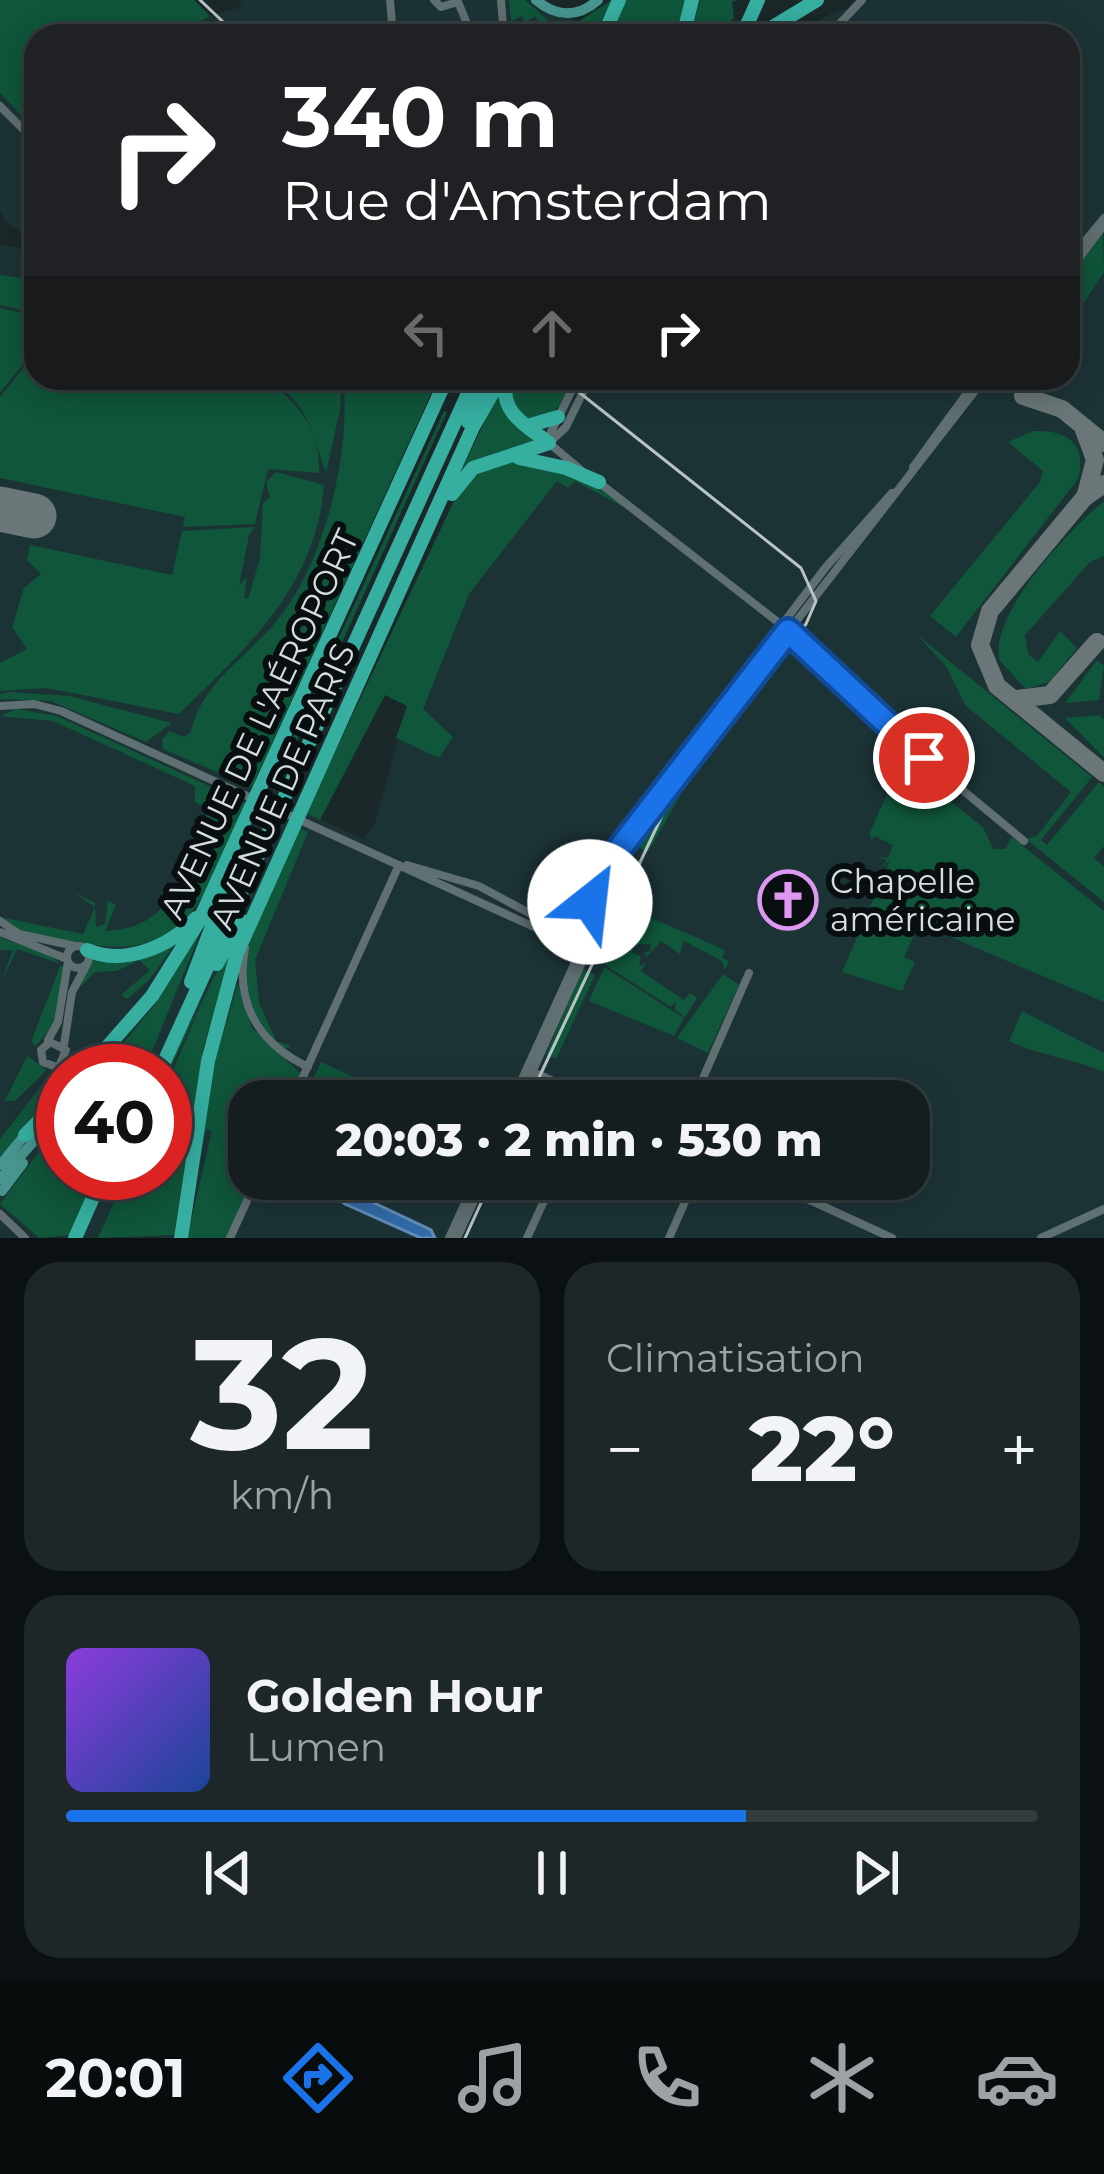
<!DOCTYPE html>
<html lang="fr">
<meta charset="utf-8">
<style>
body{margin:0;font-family:Montserrat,sans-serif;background:#1d2729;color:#f1f3f6;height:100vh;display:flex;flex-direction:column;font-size:45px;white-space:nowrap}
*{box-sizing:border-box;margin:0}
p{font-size:39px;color:#9da2a5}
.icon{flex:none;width:66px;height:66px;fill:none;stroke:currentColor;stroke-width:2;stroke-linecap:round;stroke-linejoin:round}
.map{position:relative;height:1238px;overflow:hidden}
.panel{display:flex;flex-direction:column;gap:24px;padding:24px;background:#0b1012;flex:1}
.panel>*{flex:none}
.hud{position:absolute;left:24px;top:24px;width:1056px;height:366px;border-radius:36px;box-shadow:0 6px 30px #0003,0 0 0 3px #333c3e;background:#202124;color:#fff;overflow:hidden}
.speed{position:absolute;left:36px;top:1044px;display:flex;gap:24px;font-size:60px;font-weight:700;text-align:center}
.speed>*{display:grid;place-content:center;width:156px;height:156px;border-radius:50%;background:#141e20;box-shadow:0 6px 30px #0003,0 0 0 3px #333c3e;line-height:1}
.speed .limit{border:18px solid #d22;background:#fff;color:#111}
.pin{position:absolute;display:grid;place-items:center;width:102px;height:102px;color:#fff;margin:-51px;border:6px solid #fff;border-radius:50%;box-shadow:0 3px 12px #0007}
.me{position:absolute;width:132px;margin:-66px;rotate:29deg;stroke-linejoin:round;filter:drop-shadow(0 0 9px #0008)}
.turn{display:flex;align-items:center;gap:42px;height:252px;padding:0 60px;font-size:54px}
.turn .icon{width:156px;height:156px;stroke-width:2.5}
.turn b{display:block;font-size:84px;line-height:102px}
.lanes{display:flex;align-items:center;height:114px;padding:0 60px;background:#0003;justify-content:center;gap:60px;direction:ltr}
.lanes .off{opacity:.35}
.big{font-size:90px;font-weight:800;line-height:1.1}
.panel .widget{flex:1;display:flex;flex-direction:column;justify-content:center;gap:18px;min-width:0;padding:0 42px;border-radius:36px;background:#1d2729}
.panel .dial{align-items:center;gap:0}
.dial b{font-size:156px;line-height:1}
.song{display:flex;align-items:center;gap:36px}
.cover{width:144px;height:144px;border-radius:18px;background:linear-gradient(135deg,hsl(270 70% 55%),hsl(220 70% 35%))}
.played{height:12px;border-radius:6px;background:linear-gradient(90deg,#1a73e8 70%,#333c3e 70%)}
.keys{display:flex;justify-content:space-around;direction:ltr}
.heat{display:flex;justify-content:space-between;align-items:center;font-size:66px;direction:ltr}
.panel .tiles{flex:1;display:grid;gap:24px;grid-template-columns:1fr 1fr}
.widget:last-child{grid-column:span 2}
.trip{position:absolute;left:228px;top:1080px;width:702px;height:120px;border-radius:36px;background:#141e20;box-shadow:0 6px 30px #0003,0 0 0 3px #333c3e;font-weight:800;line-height:120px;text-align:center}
.tab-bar{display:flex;height:192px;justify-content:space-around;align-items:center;background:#080c0d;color:#9da2a5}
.tab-bar .icon{width:84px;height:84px}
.tab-bar .selected{color:#1a73e8}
.tab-bar b{font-size:54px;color:#f1f3f6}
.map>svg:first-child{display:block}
.built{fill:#1c3336;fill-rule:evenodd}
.green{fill:#0f563a}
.water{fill:#316ba8;stroke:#628db8;stroke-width:3}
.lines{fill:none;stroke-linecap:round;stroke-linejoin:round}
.taxiway{stroke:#6a7678;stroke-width:18}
.runway{stroke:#6a7678;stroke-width:45}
.minor{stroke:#606f72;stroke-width:8}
.major{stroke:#47958e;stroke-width:10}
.highway{stroke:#36afa1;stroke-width:14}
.tram{stroke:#bac3c5;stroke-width:3}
.route-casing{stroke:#114b97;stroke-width:30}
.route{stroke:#1a73e8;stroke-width:21}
.labels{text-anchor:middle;stroke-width:12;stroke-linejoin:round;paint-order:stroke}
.street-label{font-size:33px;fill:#d5dddf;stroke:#090f10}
.poi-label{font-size:33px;fill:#d5dddf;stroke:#090f10;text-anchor:start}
</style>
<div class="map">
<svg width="1104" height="1238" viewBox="0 0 1104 1238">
<rect width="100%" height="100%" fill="#1a282a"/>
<path class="built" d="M 242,0 L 541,0 L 595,33 L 178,36 L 210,16 L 238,8 Z
M 872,0 L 1104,0 L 1104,1238 L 0,1238 L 0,245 L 19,247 L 36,265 L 36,378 L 438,378 L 250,786 L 363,839 L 375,823 L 448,554 L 544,441 L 513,378 L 1068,378 L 1068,36 L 799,36 L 826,16 ZM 63,1071 L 165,1071 L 165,1173 L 63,1173 ZM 249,1101 L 909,1101 L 909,1179 L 249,1179 Z
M 0,84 L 36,125 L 36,239 L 10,226 L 0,212 Z"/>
<path class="green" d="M 0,0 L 194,0 L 210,16 L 176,36 L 36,36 L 36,131 L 0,93 Z
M 509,0 L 525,0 L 551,23 L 571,26 L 612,0 L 593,36 L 547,33 L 535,16 L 525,23 L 522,16 L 511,21 Z
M 624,0 L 688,0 L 679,36 L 608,36 Z
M 700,0 L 738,0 L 732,2 L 734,17 L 721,36 L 690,36 Z
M 1103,234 L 1104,272 L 1068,327 L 1068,279 Z
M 0,275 L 36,280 L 36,313 L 0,305 Z
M 0,308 L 36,316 L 36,349 L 0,392 Z
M 36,353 L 36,378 L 259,378 C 297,398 321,429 319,473 L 268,469 L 255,524 L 183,527 L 185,517 L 0,478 L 0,397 Z
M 266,378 L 339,378 L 341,404 L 326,473 C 312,434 309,400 266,378 Z
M 343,378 L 438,378 L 252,787 L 163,749 L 162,740 L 169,731 L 184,737 L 191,732 C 201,684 243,660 274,624 C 324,566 352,452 343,378 Z
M 511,378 L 555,378 L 568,390 C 561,410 552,413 530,423 L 511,409 Z
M 503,382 L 502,393 L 541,441 L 458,478 Z
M 444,411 L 447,412 L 272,796 L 290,743 Z
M 1034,431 C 1068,430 1087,444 1078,479 L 956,637 L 930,616 L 1040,482 L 1043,471 L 1008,442 Z
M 527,461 L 586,479 L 631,511 L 575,481 L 568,488 L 557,481 L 469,594 L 423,709 L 453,737 L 439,758 L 396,738 L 407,706 L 385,695 L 320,820 L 306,813 L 462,484 L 497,463 Z
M 276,472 L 324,485 C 316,586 248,647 179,714 L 47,688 L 0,691 L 0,663 L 27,649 L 12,627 L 24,588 L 41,574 L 27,560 L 30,545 L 172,575 L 182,531 L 255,527 L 249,535 L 239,586 L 247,576 L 244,598 L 248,599 L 260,558 L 263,503 L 270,497 L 266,482 Z
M 1104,501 L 1104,556 L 1090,562 L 1025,635 L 1028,654 L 1038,662 L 1060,631 L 1077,648 L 1049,682 L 1026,689 L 1000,661 C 987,616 1070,529 1104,501 Z
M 916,634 L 1092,777 L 1041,840 L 1047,845 L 1099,782 L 1104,787 L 1104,846 L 1094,858 L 1104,867 L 1104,902 L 1026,839 L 1037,836 L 1071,792 L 966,706 L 946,666 Z
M 1097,660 L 1104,666 L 1099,700 L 1065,703 Z
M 9,692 L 69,696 L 172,723 L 146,742 L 51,701 L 0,699 L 0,694 Z
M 16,709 L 57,716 L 246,803 C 208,886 193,965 82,943 C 57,937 21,940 4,918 L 83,934 L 95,907 L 73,892 L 95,903 L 96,927 L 105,924 L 108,901 L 116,905 L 105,931 C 178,928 180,871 207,813 L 213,812 L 195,802 L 195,786 L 53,721 L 0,716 Z
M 1099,715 L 1104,719 L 1104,758 L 1065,718 Z
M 884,727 L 926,765 L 940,793 L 983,827 L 993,849 L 1005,849 L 1012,837 L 1104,911 L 1104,1002 L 920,924 L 904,957 L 915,962 L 902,991 L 842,972 L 891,858 L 883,868 L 886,860 L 876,856 L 888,858 L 893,845 L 874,836 L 872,840 L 869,834 L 896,775 L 924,788 L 929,778 L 879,730 Z
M 672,786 L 683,791 L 648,852 L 633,845 L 631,838 Z
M 300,828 L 308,832 L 255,960 L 259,1003 L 276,1041 L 291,1046 L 286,1049 C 273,1044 268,1035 260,1023 C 219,965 274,882 300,828 Z
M 637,859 L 643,862 L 624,906 L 725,950 L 722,958 L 729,961 L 725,970 L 722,961 L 684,941 L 680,954 L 661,941 L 648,956 L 642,953 L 651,951 L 650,944 L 633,945 L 632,953 L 641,956 L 639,967 L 646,962 L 641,971 L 684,1000 L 690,993 L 697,998 L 685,1017 L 675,1010 L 676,1001 L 671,1007 L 605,965 L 614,946 L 599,941 Z
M 211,907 L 144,1071 L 101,1071 L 156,1003 Z
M 238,932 L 203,1049 L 174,1235 L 98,1238 L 127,1173 L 165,1173 L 165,1088 L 208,989 L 165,1080 L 165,1071 Z
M 0,937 C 22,947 52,949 65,970 L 54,1023 L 36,1046 L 31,1042 L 61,964 L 17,949 L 0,985 L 13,950 L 0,950 Z
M 178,940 L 149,980 L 127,999 L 121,995 L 150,970 L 139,960 L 117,971 L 95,972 L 75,992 L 94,958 Z
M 604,967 L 684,1018 L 674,1036 L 589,1001 Z
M 237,968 L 224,1031 L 238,983 L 252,1028 L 300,1073 L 288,1101 L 249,1101 L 249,1179 L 255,1179 L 227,1238 L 187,1238 L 212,1131 L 206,1129 L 198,1169 L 215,1055 Z
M 583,969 L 595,975 L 556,1059 L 546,1055 Z
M 723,974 L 739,985 L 708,1053 L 677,1038 Z
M 1022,1011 L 1104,1053 L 1104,1072 C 1072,1058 1040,1056 1009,1041 Z
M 27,1056 L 47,1070 L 15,1101 L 5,1101 Z
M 321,1062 L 396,1097 L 348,1101 L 311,1083 Z
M 60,1069 L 59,1088 L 0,1157 L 0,1139 L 53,1071 Z
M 63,1119 L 63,1173 L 100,1173 L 70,1235 L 39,1238 L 0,1204 Z"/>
<path class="water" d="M 347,1190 L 431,1230 L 435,1238 L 421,1238 L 345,1204 L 338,1199 Z"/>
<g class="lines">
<path class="taxiway" d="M 1023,396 L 1062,409 L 1104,443
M 1084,430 L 1095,460 L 1086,494
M 1104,484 L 1084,498 L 990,611 L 980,645 L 997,686 L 1104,773
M 1016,699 L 1050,695 L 1097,642"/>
<path class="runway" d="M 0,509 L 34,516"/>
<path class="minor" d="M 390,0 L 393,35
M 434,0 L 441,7 L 458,2 L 471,33 L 490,36
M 495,36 L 503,25 L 501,0
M 828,36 L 862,0
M 0,106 L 36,142
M 1068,262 L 1104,218
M 1068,273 L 1104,225
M 547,440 L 578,378
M 550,442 L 566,427 L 590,378
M 550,444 L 580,469
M 913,467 L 978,378
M 597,481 L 788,630 L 924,758 L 1024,841
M 0,706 L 34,704 L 61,711 L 556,937
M 407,865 L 479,886 L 544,921 L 556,920
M 566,908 L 826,567 L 892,493
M 589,917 L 603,870 L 985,378
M 0,921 L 19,934 L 75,946
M 0,932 L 67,959
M67 957a11 11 0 1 1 22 0a11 11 0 1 1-22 0Z
M 245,948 C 235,1003 258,1043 308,1067
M 48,1040 L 58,1022 L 68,962
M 64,1045 L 72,992 L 87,964
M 59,1066 L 66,1050 L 50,1042 L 41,1050 L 43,1062 L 67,1071
M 533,1072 L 597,1101
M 292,1101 L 399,865
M 512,1101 L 577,958 L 573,945
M 519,1101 L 590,945 L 589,917 L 582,908 L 569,906 L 556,920 L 556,937 L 578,944 L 588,934
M 693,1101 L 749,973
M 49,1103 L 63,1086
M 764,1179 L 892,1238
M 0,1214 L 25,1238
M 230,1238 L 257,1179
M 449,1238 L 476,1179
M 457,1238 L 484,1179
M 527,1238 L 554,1179
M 669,1238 L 695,1179
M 1041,1238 L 1104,1209"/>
<path class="major" d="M 536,0 C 556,17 578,18 598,0
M 97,1071 L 100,1068
M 0,1165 L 25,1135
M 0,1179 L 63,1109
M 2,1191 L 23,1163"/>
<path class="highway" d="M 603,36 L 619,0
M 683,36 L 692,0
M 742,36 L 758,0
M 758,36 L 817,0
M 468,422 L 484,378
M 527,426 L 558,417
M 519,458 L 566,468 L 599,482
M 452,494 L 473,468 L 549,443 C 527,426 496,411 508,378
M 87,950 C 124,966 170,947 196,918
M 217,964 L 241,920
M 191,982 L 229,881
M 86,1071 L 152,996 L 199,921 L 447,378
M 160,1071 L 475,378
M 25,1135 L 63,1097
M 75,1238 L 104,1173
M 181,1238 L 208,1061 L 237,953 L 473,427 L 501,378"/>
<path class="tram" d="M 200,0 L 238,36
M 528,1101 L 667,805 L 806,624 L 816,601 L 801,568 L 561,378
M 465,1238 L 492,1179"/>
</g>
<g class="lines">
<g class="route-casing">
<path id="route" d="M 590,902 L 603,870 L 788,631 L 924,758"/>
</g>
<use href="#route" class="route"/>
</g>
<defs>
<g id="church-ring" transform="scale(3)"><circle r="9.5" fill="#090f10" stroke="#df98f2" stroke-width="1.5"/><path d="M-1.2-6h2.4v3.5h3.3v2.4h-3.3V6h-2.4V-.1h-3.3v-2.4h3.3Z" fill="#df98f2"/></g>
</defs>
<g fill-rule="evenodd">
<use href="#church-ring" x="788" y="900"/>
</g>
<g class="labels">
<g class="street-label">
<text transform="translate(259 724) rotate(-65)" y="12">AVENUE DE L'AÉROPORT</text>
<text transform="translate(282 786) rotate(-66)" y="12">AVENUE DE PARIS</text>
</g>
<g class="poi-label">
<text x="830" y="893">Chapelle<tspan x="830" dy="38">américaine</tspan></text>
</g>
</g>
</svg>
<div class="speed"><div class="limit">40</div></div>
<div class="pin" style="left:924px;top:758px;background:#d93025"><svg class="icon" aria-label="arrive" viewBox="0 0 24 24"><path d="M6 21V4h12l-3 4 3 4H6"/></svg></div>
<svg class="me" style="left:590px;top:902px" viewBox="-20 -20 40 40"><circle r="19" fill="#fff"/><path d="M0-13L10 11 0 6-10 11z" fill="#1a73e8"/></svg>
<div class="trip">20:03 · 2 min · 530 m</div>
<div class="hud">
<div class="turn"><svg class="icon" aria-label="right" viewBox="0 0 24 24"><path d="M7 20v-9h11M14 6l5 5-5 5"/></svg><div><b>340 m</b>Rue d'Amsterdam</div></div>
<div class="lanes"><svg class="icon off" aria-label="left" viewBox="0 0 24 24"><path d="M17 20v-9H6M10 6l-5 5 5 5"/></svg><svg class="icon off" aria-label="ahead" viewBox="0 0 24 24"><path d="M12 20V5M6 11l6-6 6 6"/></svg><svg class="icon" aria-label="right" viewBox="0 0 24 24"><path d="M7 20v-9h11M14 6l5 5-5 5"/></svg></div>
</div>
</div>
<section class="panel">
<div class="tiles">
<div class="widget dial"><b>32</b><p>km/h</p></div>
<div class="widget"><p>Climatisation</p>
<div class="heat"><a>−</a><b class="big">22°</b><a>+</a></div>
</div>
<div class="widget">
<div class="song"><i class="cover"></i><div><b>Golden Hour</b><p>Lumen</p></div></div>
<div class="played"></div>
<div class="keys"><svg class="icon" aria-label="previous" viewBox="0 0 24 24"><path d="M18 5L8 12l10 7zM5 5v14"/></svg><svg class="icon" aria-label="pause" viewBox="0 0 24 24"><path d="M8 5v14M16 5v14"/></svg><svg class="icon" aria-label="next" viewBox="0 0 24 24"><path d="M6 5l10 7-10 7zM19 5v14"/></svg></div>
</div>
</div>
</section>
<nav class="tab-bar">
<b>20:01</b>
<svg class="icon selected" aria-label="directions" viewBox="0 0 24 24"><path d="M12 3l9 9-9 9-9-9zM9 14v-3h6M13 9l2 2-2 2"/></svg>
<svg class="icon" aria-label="music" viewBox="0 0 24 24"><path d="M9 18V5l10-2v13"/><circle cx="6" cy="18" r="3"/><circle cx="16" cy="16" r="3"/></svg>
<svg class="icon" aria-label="phone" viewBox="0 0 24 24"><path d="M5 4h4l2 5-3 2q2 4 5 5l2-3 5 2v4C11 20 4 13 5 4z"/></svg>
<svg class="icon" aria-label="climate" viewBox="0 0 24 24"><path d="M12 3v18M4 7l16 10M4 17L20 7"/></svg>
<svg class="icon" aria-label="car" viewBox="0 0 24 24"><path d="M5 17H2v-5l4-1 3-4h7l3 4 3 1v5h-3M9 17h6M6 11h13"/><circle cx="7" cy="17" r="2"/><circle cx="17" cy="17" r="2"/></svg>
</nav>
